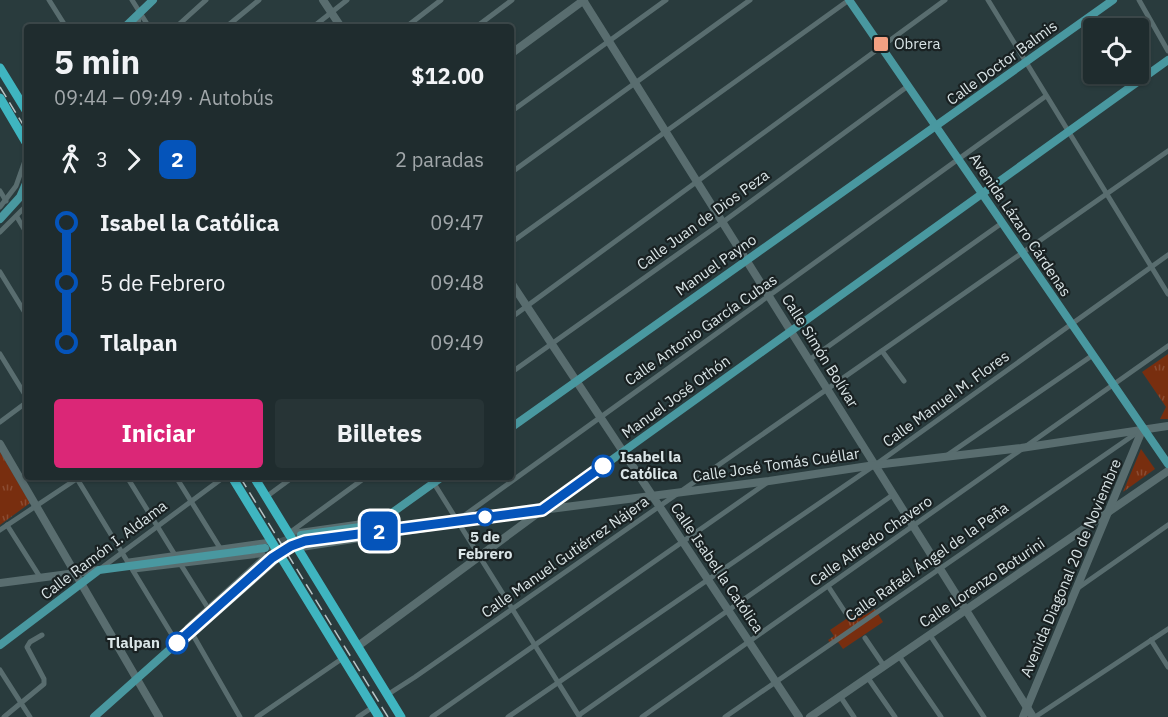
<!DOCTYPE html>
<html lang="es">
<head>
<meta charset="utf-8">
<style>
	:root { --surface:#1f2c2e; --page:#273436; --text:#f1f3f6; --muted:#a1a7aa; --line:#3c484a; --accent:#db2777 }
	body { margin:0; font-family:"IBM Plex Sans",sans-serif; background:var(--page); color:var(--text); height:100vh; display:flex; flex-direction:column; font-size:22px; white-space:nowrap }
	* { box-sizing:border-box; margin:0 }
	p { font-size:20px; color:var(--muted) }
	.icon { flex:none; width:33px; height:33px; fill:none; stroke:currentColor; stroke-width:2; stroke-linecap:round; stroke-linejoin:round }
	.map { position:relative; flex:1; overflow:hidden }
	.panel { position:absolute; left:24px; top:24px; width:490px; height:456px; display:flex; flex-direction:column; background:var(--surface); border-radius:6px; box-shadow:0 2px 4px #0004,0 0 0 2px var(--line) }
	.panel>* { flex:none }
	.badge { padding:0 12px; border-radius:9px; font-size:21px; line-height:39px }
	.controls { position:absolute; left:1083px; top:18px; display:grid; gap:12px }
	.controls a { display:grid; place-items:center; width:66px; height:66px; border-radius:6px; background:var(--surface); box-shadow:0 2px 4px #0004,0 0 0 2px var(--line); font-size:30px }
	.map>.badge { position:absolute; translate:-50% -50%; box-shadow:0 0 0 3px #fff }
	.legs { display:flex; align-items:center; gap:9px; height:66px; padding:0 30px; font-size:20px }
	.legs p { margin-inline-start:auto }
	.head { display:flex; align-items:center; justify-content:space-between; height:102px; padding:0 30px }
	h1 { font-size:33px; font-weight:700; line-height:45px }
	.button { display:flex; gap:12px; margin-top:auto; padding:12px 30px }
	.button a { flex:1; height:69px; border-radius:6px; background:var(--accent); color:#fff; font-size:24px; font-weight:700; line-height:69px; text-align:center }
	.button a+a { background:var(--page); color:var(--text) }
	ul { padding:0 30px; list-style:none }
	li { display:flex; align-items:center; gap:21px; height:60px; font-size:22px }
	li i { display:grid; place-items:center; width:9px; height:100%; margin:0 8px; background:currentColor }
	li i::after { content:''; width:15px; height:15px; margin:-8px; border:4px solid; border-radius:50%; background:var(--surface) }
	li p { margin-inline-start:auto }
	li:first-child i { background:linear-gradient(#0000 50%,currentColor 0) }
	li:last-child i { background:linear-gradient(currentColor 50%,#0000 0) }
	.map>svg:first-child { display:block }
	.grass { fill:url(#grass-tufts) }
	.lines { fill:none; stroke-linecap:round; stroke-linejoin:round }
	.primary-tunnel { stroke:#445456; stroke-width:8; stroke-dasharray:8 4; stroke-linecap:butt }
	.street { stroke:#596d6f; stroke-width:5 }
	.secondary { stroke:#596d6f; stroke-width:8 }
	.primary { stroke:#4998a0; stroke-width:8 }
	.highway { stroke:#3fb5c0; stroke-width:9 }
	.rail { stroke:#b8c4c6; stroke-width:1.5; stroke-dasharray:12 6; stroke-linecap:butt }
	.line-1-casing { stroke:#fff; stroke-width:14 }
	.line-1 { stroke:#0554ba; stroke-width:9 }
	.poi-dot { fill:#f3a082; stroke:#192122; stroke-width:2 }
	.stop-1-dot { fill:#fff; stroke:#0554ba; stroke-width:3 }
	.labels { text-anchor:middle; stroke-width:4.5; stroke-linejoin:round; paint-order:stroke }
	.poi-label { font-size:15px; fill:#dae5e7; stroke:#192122; text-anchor:start }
	.street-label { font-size:15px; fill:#dae5e7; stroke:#192122 }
	.stop-label { font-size:15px; font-weight:bold; fill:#dae5e7; stroke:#192122; text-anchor:start }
</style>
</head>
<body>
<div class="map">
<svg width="1168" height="717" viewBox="0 0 1168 717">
	<defs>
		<pattern id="grass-tufts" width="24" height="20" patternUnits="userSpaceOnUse" patternTransform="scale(1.5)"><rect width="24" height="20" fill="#782e0f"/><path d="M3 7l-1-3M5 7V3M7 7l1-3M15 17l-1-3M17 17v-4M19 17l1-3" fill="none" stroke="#8b4c32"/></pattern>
	</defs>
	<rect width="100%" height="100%" fill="#293b3d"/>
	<!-- grass -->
	<g class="grass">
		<path d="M1168,354V419H1160L1166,407L1142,372Z"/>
		<path d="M1141,449L1155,469L1123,492Z"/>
		<path d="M0,452L30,503L0,525Z"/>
		<path d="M861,609L865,615L875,609L883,622L843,649L838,642L832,645L828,640L834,636L830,630Z"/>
	</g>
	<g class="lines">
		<!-- primary-tunnel -->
		<g class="primary-tunnel">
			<path d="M268,547L298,536"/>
			<path d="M273,557L281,551L302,542"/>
		</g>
		<!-- street -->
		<g class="street">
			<path d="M49,0L66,27"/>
			<path d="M132,0L149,27"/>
			<path d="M988,0L1168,294"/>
			<path d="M1139,0L1168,51"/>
			<path d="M135,27L138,24L140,12"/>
			<path d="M176,27L206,0"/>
			<path d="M226,27L259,0"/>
			<path d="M313,27L347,0"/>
			<path d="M406,27L441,0"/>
			<path d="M476,27L512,0"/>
			<path d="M512,111L666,0"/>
			<path d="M512,172L750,0"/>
			<path d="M0,191L6,201"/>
			<path d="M0,207L16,186L27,155"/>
			<path d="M17,217L27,234"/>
			<path d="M0,232L27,205"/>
			<path d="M512,242L849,0"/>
			<path d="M0,272L27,316"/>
			<path d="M512,317L945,0"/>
			<path d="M882,351L904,381"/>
			<path d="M0,354L27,398"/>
			<path d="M809,360L1002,223"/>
			<path d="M512,372L723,222L908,86"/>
			<path d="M0,422L27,402"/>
			<path d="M946,456L1093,355"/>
			<path d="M76,477L177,643"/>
			<path d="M127,477L175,555"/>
			<path d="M176,477L220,548"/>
			<path d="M430,477L579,716"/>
			<path d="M266,497L293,477"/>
			<path d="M458,520L1046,96"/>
			<path d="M7,525L40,577"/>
			<path d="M0,530L78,478"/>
			<path d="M292,531L366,477"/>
			<path d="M289,533L366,522L382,516"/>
			<path d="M298,549L435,528"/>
			<path d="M264,557L187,627L186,635H193L281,557"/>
			<path d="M129,561L271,541"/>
			<path d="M181,565L208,608"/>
			<path d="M100,569L224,477"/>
			<path d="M134,570L259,555L263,554L264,557"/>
			<path d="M828,586L845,612"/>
			<path d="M1078,588L1168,525"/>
			<path d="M193,635L240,717"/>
			<path d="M930,635L984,717"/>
			<path d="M865,638L884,666"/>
			<path d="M1151,640L1168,667"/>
			<path d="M899,656L941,717"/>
			<path d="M0,670L30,717"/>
			<path d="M868,678L895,717"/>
			<path d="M387,695L415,677L1168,151"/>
			<path d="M840,696L854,717"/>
			<path d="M579,715L894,494"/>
			<path d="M4,717L44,684V679L27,647L30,642L42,635"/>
			<path d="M257,717L343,658"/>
			<path d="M358,717L373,707"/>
			<path d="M432,717L768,482"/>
			<path d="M508,717L875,465L1168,255"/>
			<path d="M642,717L1168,346"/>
			<path d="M725,717L1138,432"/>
			<path d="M1035,717L1168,629"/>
		</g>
		<!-- secondary -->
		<g class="secondary">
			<path d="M323,0L341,27"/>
			<path d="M583,0L1033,717"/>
			<path d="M512,53L584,0"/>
			<path d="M512,284L799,717"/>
			<path d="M0,444L159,717"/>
			<path d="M0,583L99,570"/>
			<path d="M358,646L542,510L769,481L875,465L1021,448L1168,426"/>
			<path d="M810,717L1168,471"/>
			<path d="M1023,717L1143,428"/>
		</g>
		<!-- primary -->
		<g class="primary">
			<path d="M849,0L1168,464"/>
			<path d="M125,27L153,0"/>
			<path d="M0,219L20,197L27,181"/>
			<path d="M512,427L1113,0"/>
			<path d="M301,535L375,525L442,477"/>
			<path d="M305,541L542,510L1168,60"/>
			<path d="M0,645L99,570L265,548"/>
			<path d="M94,717L272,558"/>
		</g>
		<!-- highway -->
		<g class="highway">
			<path d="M0,68L27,112"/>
			<path d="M0,98L27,144"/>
			<path d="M232,477L379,717"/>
			<path d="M254,477L401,717"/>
		</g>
		<!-- rail -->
		<g class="rail">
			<path d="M0,87L27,131"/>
			<path d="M240,477L388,717"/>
		</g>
	</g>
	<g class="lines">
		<!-- line-1 casing -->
		<g class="line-1-casing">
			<path id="line-1" d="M177,643L272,558L291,546L305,541L542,510L603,466"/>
		</g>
		<!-- line-1 -->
		<use href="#line-1" class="line-1"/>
	</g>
	<!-- markers -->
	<rect class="poi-dot" x="873" y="36" width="16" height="16" rx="3"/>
	<g class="stop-1-dot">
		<circle cx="603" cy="466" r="10"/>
		<circle cx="485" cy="517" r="8"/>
		<circle cx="177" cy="643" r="10"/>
	</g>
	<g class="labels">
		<!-- poi labels -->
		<g class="poi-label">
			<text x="894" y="49">Obrera</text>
		</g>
		<!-- street labels -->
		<g class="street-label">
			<text transform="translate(1002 63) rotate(-36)" y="5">Calle Doctor Balmis</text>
			<text transform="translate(703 220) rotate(-36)" y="5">Calle Juan de Dios Peza</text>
			<text transform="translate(1020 225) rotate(56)" y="5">Avenida Lázaro Cárdenas</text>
			<text transform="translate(716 265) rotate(-35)" y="5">Manuel Payno</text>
			<text transform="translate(701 330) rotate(-35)" y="5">Calle Antonio García Cubas</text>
			<text transform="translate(820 351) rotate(58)" y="5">Calle Simón Bolívar</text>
			<text transform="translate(676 397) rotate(-36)" y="5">Manuel José Othón</text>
			<text transform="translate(946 399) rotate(-36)" y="5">Calle Manuel M. Flores</text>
			<text transform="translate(776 465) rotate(-8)" y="5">Calle José Tomás Cuéllar</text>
			<text transform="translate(871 541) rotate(-35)" y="5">Calle Alfredo Chavero</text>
			<text transform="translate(104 550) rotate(-37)" y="5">Calle Ramón I. Aldama</text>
			<text transform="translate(565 557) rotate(-35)" y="5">Calle Manuel Gutiérrez Nájera</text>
			<text transform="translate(927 562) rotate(-35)" y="5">Calle Rafaél Ángel de la Peña</text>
			<text transform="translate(717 568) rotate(56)" y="5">Calle Isabel la Católica</text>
			<text transform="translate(1071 568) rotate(-67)" y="5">Avenida Diagonal 20 de Noviembre</text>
			<text transform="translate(982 583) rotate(-34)" y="5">Calle Lorenzo Boturini</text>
		</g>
		<!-- stop labels -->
		<g class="stop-label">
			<text x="620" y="462">Isabel la<tspan x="620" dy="17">Católica</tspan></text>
			<text x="485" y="542" text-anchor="middle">5 de<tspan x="485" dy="17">Febrero</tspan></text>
			<text x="160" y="648" text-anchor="end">Tlalpan</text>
		</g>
	</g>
</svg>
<div class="controls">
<a><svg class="icon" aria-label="locate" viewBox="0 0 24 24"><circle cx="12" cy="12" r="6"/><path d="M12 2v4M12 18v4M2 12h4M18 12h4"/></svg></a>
</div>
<b class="badge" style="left:379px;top:531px;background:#0554ba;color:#fff">2</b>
<section class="panel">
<div class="head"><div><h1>5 min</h1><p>09:44 – 09:49 · Autobús</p></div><b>$12.00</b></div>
<div class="legs"><svg class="icon" aria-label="walk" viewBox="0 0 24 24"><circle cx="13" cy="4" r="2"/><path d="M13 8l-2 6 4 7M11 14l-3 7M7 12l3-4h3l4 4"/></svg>3<svg class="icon" aria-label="forward" viewBox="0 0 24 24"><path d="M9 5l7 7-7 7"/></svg><b class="badge" style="background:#0554ba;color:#fff">2</b><p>2 paradas</p></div>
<ul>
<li><i style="color:#0554ba"></i><b>Isabel la Católica</b><p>09:47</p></li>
<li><i style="color:#0554ba"></i><span>5 de Febrero</span><p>09:48</p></li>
<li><i style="color:#0554ba"></i><b>Tlalpan</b><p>09:49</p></li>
</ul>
<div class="button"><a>Iniciar</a><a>Billetes</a></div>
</section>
</div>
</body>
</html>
